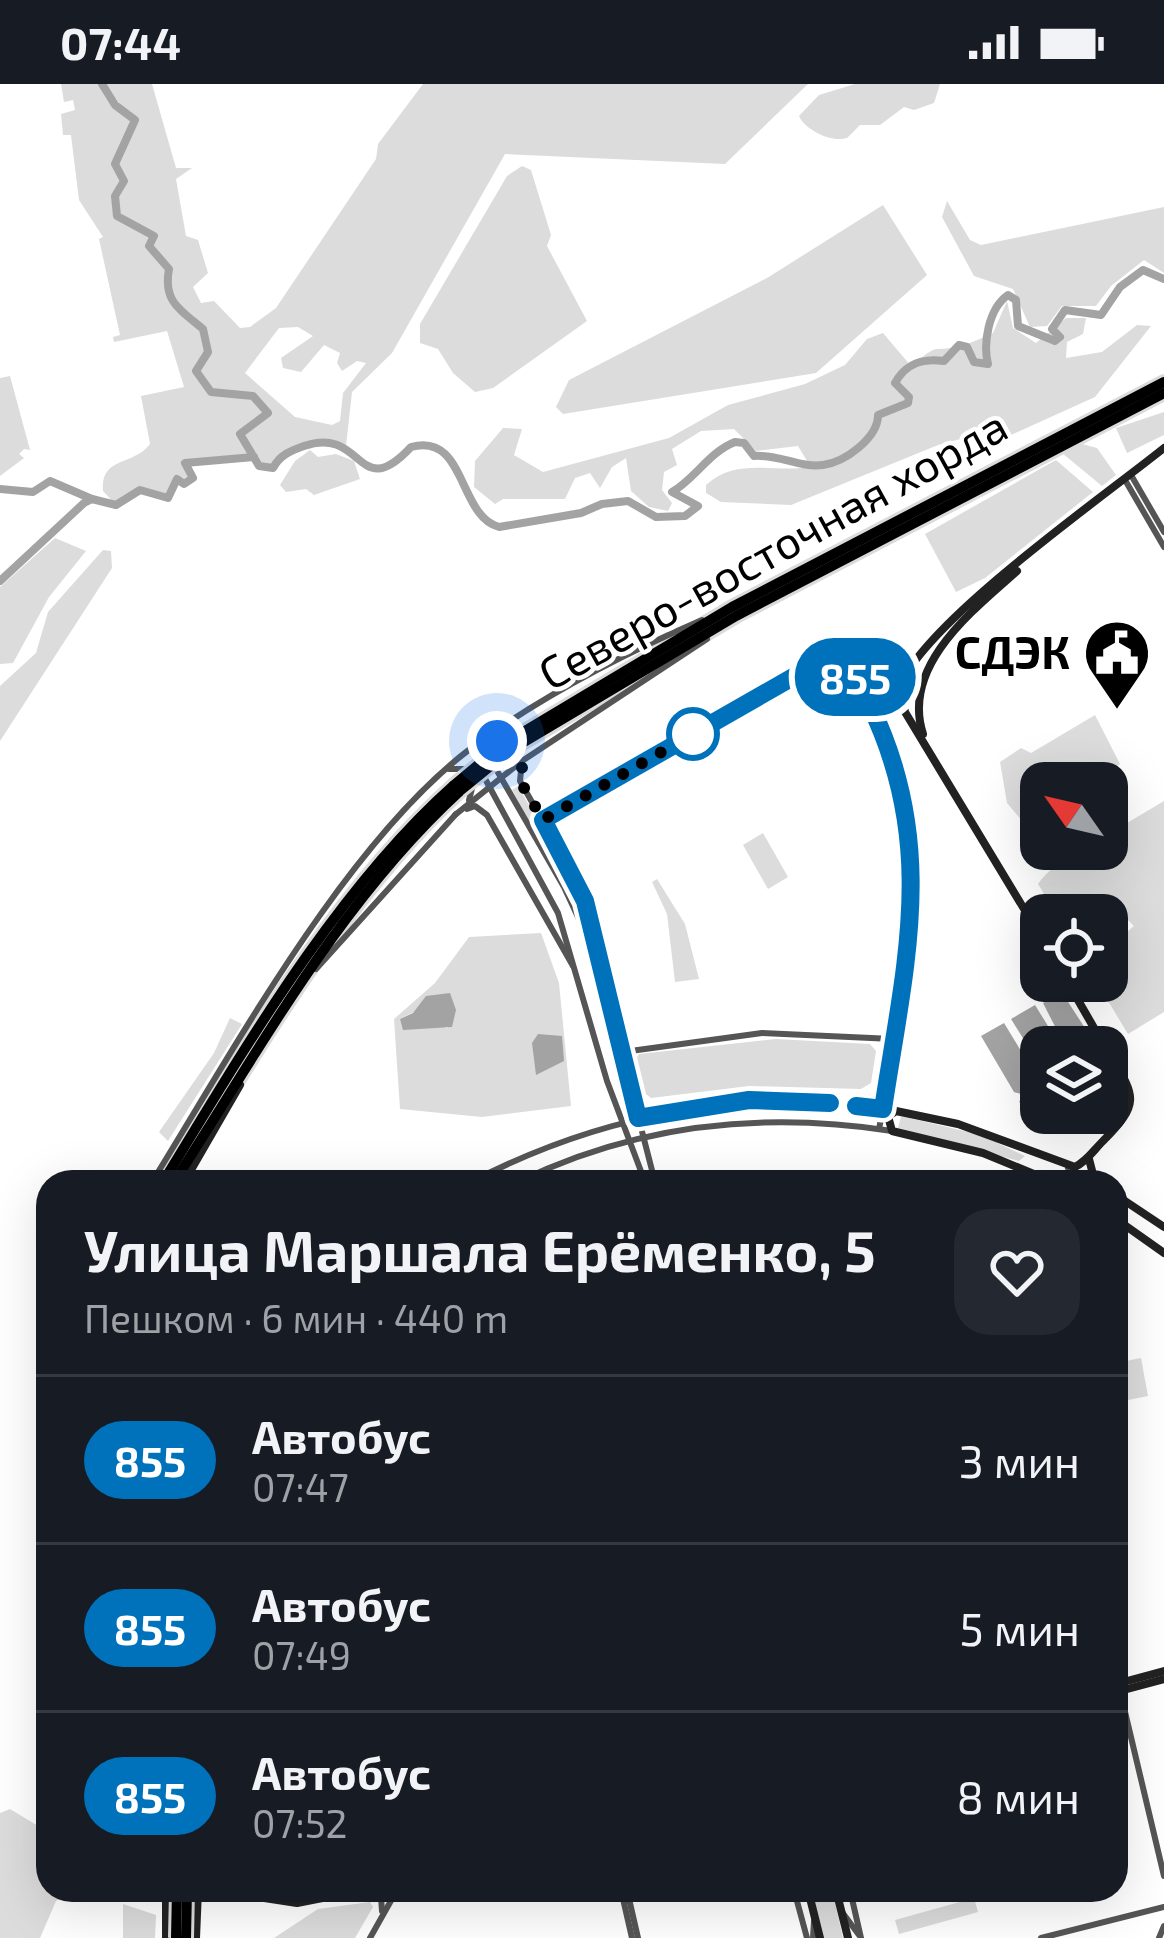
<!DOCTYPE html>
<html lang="ru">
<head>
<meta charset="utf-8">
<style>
	:root { --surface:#171b24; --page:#242831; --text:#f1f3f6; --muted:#9ea1a6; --line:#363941 }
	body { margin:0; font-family:"Exo 2",sans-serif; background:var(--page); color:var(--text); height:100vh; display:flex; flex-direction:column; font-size:45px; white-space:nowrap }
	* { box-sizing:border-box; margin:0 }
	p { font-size:39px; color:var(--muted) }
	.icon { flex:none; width:66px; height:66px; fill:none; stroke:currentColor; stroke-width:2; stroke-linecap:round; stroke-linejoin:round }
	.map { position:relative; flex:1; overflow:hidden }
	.side { position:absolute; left:36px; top:1086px; width:1092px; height:732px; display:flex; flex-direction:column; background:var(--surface); border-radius:36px; box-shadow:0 12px 48px #0002 }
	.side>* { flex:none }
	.badge { padding:0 24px; border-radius:39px; font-size:42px; line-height:78px }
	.needle { width:78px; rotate:304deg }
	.controls { position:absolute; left:1020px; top:678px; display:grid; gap:24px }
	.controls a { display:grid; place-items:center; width:108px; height:108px; border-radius:24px; background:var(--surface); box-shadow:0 12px 48px #0002; font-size:60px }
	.you { position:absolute; width:60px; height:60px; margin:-30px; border:9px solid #fff; border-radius:50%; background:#1a73e8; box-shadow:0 0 0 18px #1a73e833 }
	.map>.badge { position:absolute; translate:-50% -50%; box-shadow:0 0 0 6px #fff }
	.round { display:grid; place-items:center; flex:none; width:126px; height:126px; border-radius:36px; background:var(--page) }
	.headline { display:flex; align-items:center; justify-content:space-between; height:204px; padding:0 48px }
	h1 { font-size:57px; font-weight:700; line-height:90px }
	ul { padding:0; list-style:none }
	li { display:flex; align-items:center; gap:36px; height:168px; padding:0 48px; border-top:3px solid var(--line) }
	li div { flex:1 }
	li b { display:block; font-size:45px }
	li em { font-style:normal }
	li .badge { min-width:132px; font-weight:700; text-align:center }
	.status { display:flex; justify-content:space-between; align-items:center; height:84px; padding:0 60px; background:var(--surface); direction:ltr }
	.status svg { height:33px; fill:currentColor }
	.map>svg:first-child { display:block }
	.green { fill:#dcdcdc; fill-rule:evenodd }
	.water { fill:#a3a3a3 }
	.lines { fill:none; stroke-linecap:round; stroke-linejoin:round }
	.river { stroke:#a3a3a3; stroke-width:8 }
	.trunk-casing { stroke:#dbdbdb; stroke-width:16 }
	.tertiary { stroke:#555; stroke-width:6 }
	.secondary { stroke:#222; stroke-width:8 }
	.trunk { stroke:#000; stroke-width:10 }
	.trunk-bridge-casing { stroke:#dbdbdb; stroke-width:16; stroke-linecap:butt }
	.trunk-bridge { stroke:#000; stroke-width:10 }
	.line-casing { stroke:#fff; stroke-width:27 }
	.line { stroke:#0072bc; stroke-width:18 }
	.walk { stroke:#000; stroke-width:12; stroke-dasharray:0 21.6 }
	.stop-dot { fill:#fff; stroke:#0072bc; stroke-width:6 }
	.labels { text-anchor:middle; stroke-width:9; stroke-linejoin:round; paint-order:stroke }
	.street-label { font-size:45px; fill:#000; stroke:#fff }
	.poi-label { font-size:45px; font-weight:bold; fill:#000; stroke:#fff; text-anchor:end }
</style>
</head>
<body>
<div class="status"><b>07:44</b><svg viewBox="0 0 49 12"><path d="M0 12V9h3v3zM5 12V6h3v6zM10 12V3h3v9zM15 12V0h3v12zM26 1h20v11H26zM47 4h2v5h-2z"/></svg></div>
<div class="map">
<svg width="1164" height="1854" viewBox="0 0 1164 1854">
	<rect width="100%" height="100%" fill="#fff"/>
	<!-- green -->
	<g class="green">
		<path d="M61,0H152L176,84H192L176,95L186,152L198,156L208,189L193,203L201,219L214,217L240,244L250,243L276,224L376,75L378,60L423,0H808L725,80L505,70L392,269L352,308L346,362C321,352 287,360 273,384L259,382L253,373L185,379L193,394L184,400L177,395L168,414L139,406L116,421L103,407C100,372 134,382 150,360L141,312L184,303L167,247L114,258L113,253L120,251L99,155L103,153L79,116L71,51H63L61,30L75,26L73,16L64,18ZM298,243L313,252L281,274L283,284L301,288L324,261L340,269L337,279L342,287L357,277L366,279L343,309L340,337L332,341L295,333L245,289L279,244Z"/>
		<path d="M855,0H940L934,19L914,26L904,23L880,41H860L847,54C832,59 805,46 799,32L819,11Z"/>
		<path d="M522,82L531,86L551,151L547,162L587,237L493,304L475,308L453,289L438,265L420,259V240L507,92Z"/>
		<path d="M947,117L970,156L981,161L1164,123V189L1144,176L1111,202L1096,222H1062L1047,242L1030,243L1013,205L974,192L942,133Z"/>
		<path d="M883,121L927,191L816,289L563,330L556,323L569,296L767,194Z"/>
		<path d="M1007,217L1013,244L1036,259L1066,234H1086L1083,250L1067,258L1066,274L1102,268L1137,241L1151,242L1095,313L1011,351L987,348L938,361L791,421L721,418L706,409V401C735,375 767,387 802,384L807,377L798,362L756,367L734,345L701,347L672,365L677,381L664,388L662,406L672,419L668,427L649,423L631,407L626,374L612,383L600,404L590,389L575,394L565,415H503L495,420L474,403L475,377L503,344L522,345L514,371L543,388L669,354L728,321L805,300L845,281L867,255L883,249L911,282C919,277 928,266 937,265C957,265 974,258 993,249Z"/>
		<path d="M10,292L30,366L24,365L19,370L24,374L0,392V294Z"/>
		<path d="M1164,328V351L1127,369L1116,344Z"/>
		<path d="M1082,360L1097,364L1116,391L1102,402L1062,369Z"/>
		<path d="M310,366L318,373L336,370L354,377L360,395L314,411L306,405L286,408L280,401L295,377Z"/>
		<path d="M1056,376L1093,408L985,494L956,508L925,450Z"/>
		<path d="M55,454L86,467L49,513L13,579L0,580V503Z"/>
		<path d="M103,466L111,467L112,484L0,657V602L36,569L48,528Z"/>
		<path d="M1095,631L1120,680L1090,699H1041V730L1023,738L1007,719L1000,678L1021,664L1031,669Z"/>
		<path d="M518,702L579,808L587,841L512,706Z"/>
		<path d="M1164,717V928L1128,950L1096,897H1107V865L1134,842L1127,835L1107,847V831H1057L1038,800C1055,777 1079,765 1107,765V751Z"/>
		<path d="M763,749L788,793L768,805L743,761Z"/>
		<path d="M657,795L685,840L699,895L675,898L667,830L652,798Z"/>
		<path d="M541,849L559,899L571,1022L482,1033L400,1025L394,935L435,899L469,853ZM449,910L448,944L400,935Z"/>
		<path d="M230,934L242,940L168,1057L159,1048L214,969Z"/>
		<path d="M776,955L870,960L876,967L871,999L861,1005L749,1002L651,1014L642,1007L635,976L639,970Z"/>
		<path d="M901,1032L981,1051L1025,1072L1019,1077L898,1044Z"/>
		<path d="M1141,1274L1148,1312L1123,1317L1116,1279Z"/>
		<path d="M10,1725L48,1748V1806L70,1807L56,1817L40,1854H0V1729Z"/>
		<path d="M812,1806H832L843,1854H823Z"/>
		<path d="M974,1814L978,1828L899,1850L895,1836Z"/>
		<path d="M370,1818L373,1823L355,1854H274L318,1825Z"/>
		<path d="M123,1820L156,1831L155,1854H123Z"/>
	</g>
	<!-- water -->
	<g class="water">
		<path d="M1061,907L1092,955L1079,963L1065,962L1043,919Z"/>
		<path d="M450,909L456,926L452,943L403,946L400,935L413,929L426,912Z"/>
		<path d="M1035,921L1061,963H1041V983L1011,935Z"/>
		<path d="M1004,939L1041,1000V1029L1059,1031L1033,1045L1026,1034L1032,1027L1019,1018L1024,1011L1014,1008L981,952Z"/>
		<path d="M538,950L562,952L564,977L536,991L532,959Z"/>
	</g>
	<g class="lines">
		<!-- river -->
		<g class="river">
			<path d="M102,0L115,21L135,36L115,80L124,97L115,112L117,132L154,152L149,162L169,185C163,217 179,225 203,245L208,268L196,287L211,308L253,312L268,329L240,350L259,382L273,384C280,371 290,367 304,362C364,341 357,421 411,363C466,348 458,432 499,443L581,429L602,420L628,417L656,433L685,432L698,422L672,408C695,395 709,368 735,358L744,359L754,372C779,370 799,384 823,381C845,378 878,354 878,331L908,319L909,313L895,299C906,279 923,274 944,277L959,261L967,263L974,278L988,280C983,260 988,225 1008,211L1016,216L1018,242L1055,257L1060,253L1052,245L1065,226L1101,231L1120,203L1143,186L1164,195"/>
			<path d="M0,405L33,408L50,397L92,415"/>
			<path d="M0,497L84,419L92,415L116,421L140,406L168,414L177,395L184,400L193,394L185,379L254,373"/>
		</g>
		<!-- trunk casing -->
		<g class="trunk-casing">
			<g id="trunk">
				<path d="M503,660L732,523L1164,298"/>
				<path d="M509,667L736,532L1164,309"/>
				<path d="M163,1098C245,964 337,805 454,701"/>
				<path d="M174,1098C261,963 341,816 460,707"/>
			</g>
		</g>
		<!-- tertiary -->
		<g class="tertiary">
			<path d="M1131,391L1164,448"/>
			<path d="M1125,396L1164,463"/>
			<path d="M501,647L498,661L510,677H522L520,697L579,801L595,861"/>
			<path d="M481,659L564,803L598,876L655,1098"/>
			<path d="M449,685H464L474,697L469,716"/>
			<path d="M483,691L558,829L607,997L645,1098"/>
			<path d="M467,725L475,722L487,731L573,882"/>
			<path d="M455,731L522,677L707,555"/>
			<path d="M543,736L831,570L842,571C944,711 910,888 879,1045"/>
			<path d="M316,885L456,730"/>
			<path d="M623,968L762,949L893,955"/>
			<path d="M1068,1084L1091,1096"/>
			<path d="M152,1098C235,964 346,759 470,665C541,612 621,571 702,536"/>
			<path d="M471,1098C606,1028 745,1004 896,1027"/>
			<path d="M518,1098C637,1040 762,1027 892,1047"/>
			<path d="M1116,1590L1164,1792"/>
			<path d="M372,1806L381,1813L382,1827"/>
			<path d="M621,1806L632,1854"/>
			<path d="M627,1806L638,1854"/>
			<path d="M794,1806L807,1854"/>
			<path d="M850,1806L861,1854"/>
			<path d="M842,1828L859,1851"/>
			<path d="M370,1854L397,1806"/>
			<path d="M813,1854L814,1837"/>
			<path d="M1041,1854L1164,1823"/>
			<path d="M1159,1854L1164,1842"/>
		</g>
		<!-- secondary -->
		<g class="secondary">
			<path d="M923,650C901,582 972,527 1017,487"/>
			<path d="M1041,853L905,628L900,602C926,537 1103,413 1164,364"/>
			<path d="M1067,897L1105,963"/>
			<path d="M1089,1075L1095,1098"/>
			<path d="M184,1098L240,1001"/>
			<path d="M1053,1098L983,1069L892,1047L888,1032L896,1027L958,1040L1075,1083C1087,1077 1093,1067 1103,1057C1143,1017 1134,1011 1107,966"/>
			<path d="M1116,1111L1164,1143"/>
			<path d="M1116,1135L1164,1169"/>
			<path d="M1116,1600L1164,1587"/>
			<path d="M1116,1608L1164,1595"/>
			<path d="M166,1806V1854"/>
			<path d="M213,1806L297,1819L363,1806"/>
			<path d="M808,1806L820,1854"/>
			<path d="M836,1806L848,1854"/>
			<path d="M196,1854L198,1806"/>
		</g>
		<!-- trunk -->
		<use href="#trunk" class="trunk"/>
		<!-- trunk-bridge casing -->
		<g class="trunk-bridge-casing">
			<g id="trunk-bridge">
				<path d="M454,701L503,660"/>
				<path d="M460,707L509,667"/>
				<path d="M176,1854L177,1806"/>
				<path d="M186,1854L187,1806"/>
			</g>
		</g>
		<!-- trunk-bridge -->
		<use href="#trunk-bridge" class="trunk-bridge"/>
	</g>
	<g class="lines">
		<!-- line casing -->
		<g class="line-casing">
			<path id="line" d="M830,1019L749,1016L638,1034L585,817L543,736L835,569C852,576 862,604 870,621C938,761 905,880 883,1025L856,1022"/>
		</g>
		<!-- line -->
		<use href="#line" class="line"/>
		<!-- walk -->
		<path class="walk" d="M497,657L506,674L523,677L520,697L543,736L693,650"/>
	</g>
	<!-- icons -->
	<defs>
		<g id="civic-pin" transform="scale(3.45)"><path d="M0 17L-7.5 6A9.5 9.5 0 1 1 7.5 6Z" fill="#000" stroke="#fff"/><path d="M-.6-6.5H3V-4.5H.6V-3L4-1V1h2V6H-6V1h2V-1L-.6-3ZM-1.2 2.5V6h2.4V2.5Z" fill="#fff"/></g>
	</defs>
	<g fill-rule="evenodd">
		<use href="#civic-pin" x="1117" y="569"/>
	</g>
	<!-- markers -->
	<circle class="stop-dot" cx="693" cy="650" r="24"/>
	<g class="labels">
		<!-- street labels -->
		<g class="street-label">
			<text transform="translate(773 466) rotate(-29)" y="16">Северо-восточная хорда</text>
		</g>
		<!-- poi labels -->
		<g class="poi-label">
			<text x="1070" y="585">СДЭК</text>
		</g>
	</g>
</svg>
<div class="controls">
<a><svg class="needle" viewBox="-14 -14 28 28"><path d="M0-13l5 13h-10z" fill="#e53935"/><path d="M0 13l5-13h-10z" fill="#9ea1a6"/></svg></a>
<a><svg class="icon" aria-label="locate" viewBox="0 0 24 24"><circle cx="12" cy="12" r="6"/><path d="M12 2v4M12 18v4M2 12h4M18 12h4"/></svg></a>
<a><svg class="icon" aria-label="layers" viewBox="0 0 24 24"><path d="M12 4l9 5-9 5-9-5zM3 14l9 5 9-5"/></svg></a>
</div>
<div class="you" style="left:497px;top:657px"></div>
<b class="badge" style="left:855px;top:593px;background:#0072bc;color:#fff">855</b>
<section class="side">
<div class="headline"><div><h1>Улица Маршала Ерёменко, 5</h1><p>Пешком · 6 мин · 440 m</p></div><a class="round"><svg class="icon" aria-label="heart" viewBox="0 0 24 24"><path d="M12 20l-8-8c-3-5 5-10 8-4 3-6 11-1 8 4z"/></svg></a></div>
<ul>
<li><span class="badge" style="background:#0072bc;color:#fff">855</span><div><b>Автобус</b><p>07:47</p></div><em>3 мин</em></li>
<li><span class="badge" style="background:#0072bc;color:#fff">855</span><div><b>Автобус</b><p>07:49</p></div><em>5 мин</em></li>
<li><span class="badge" style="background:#0072bc;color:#fff">855</span><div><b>Автобус</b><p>07:52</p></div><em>8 мин</em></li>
</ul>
</section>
</div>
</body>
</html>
